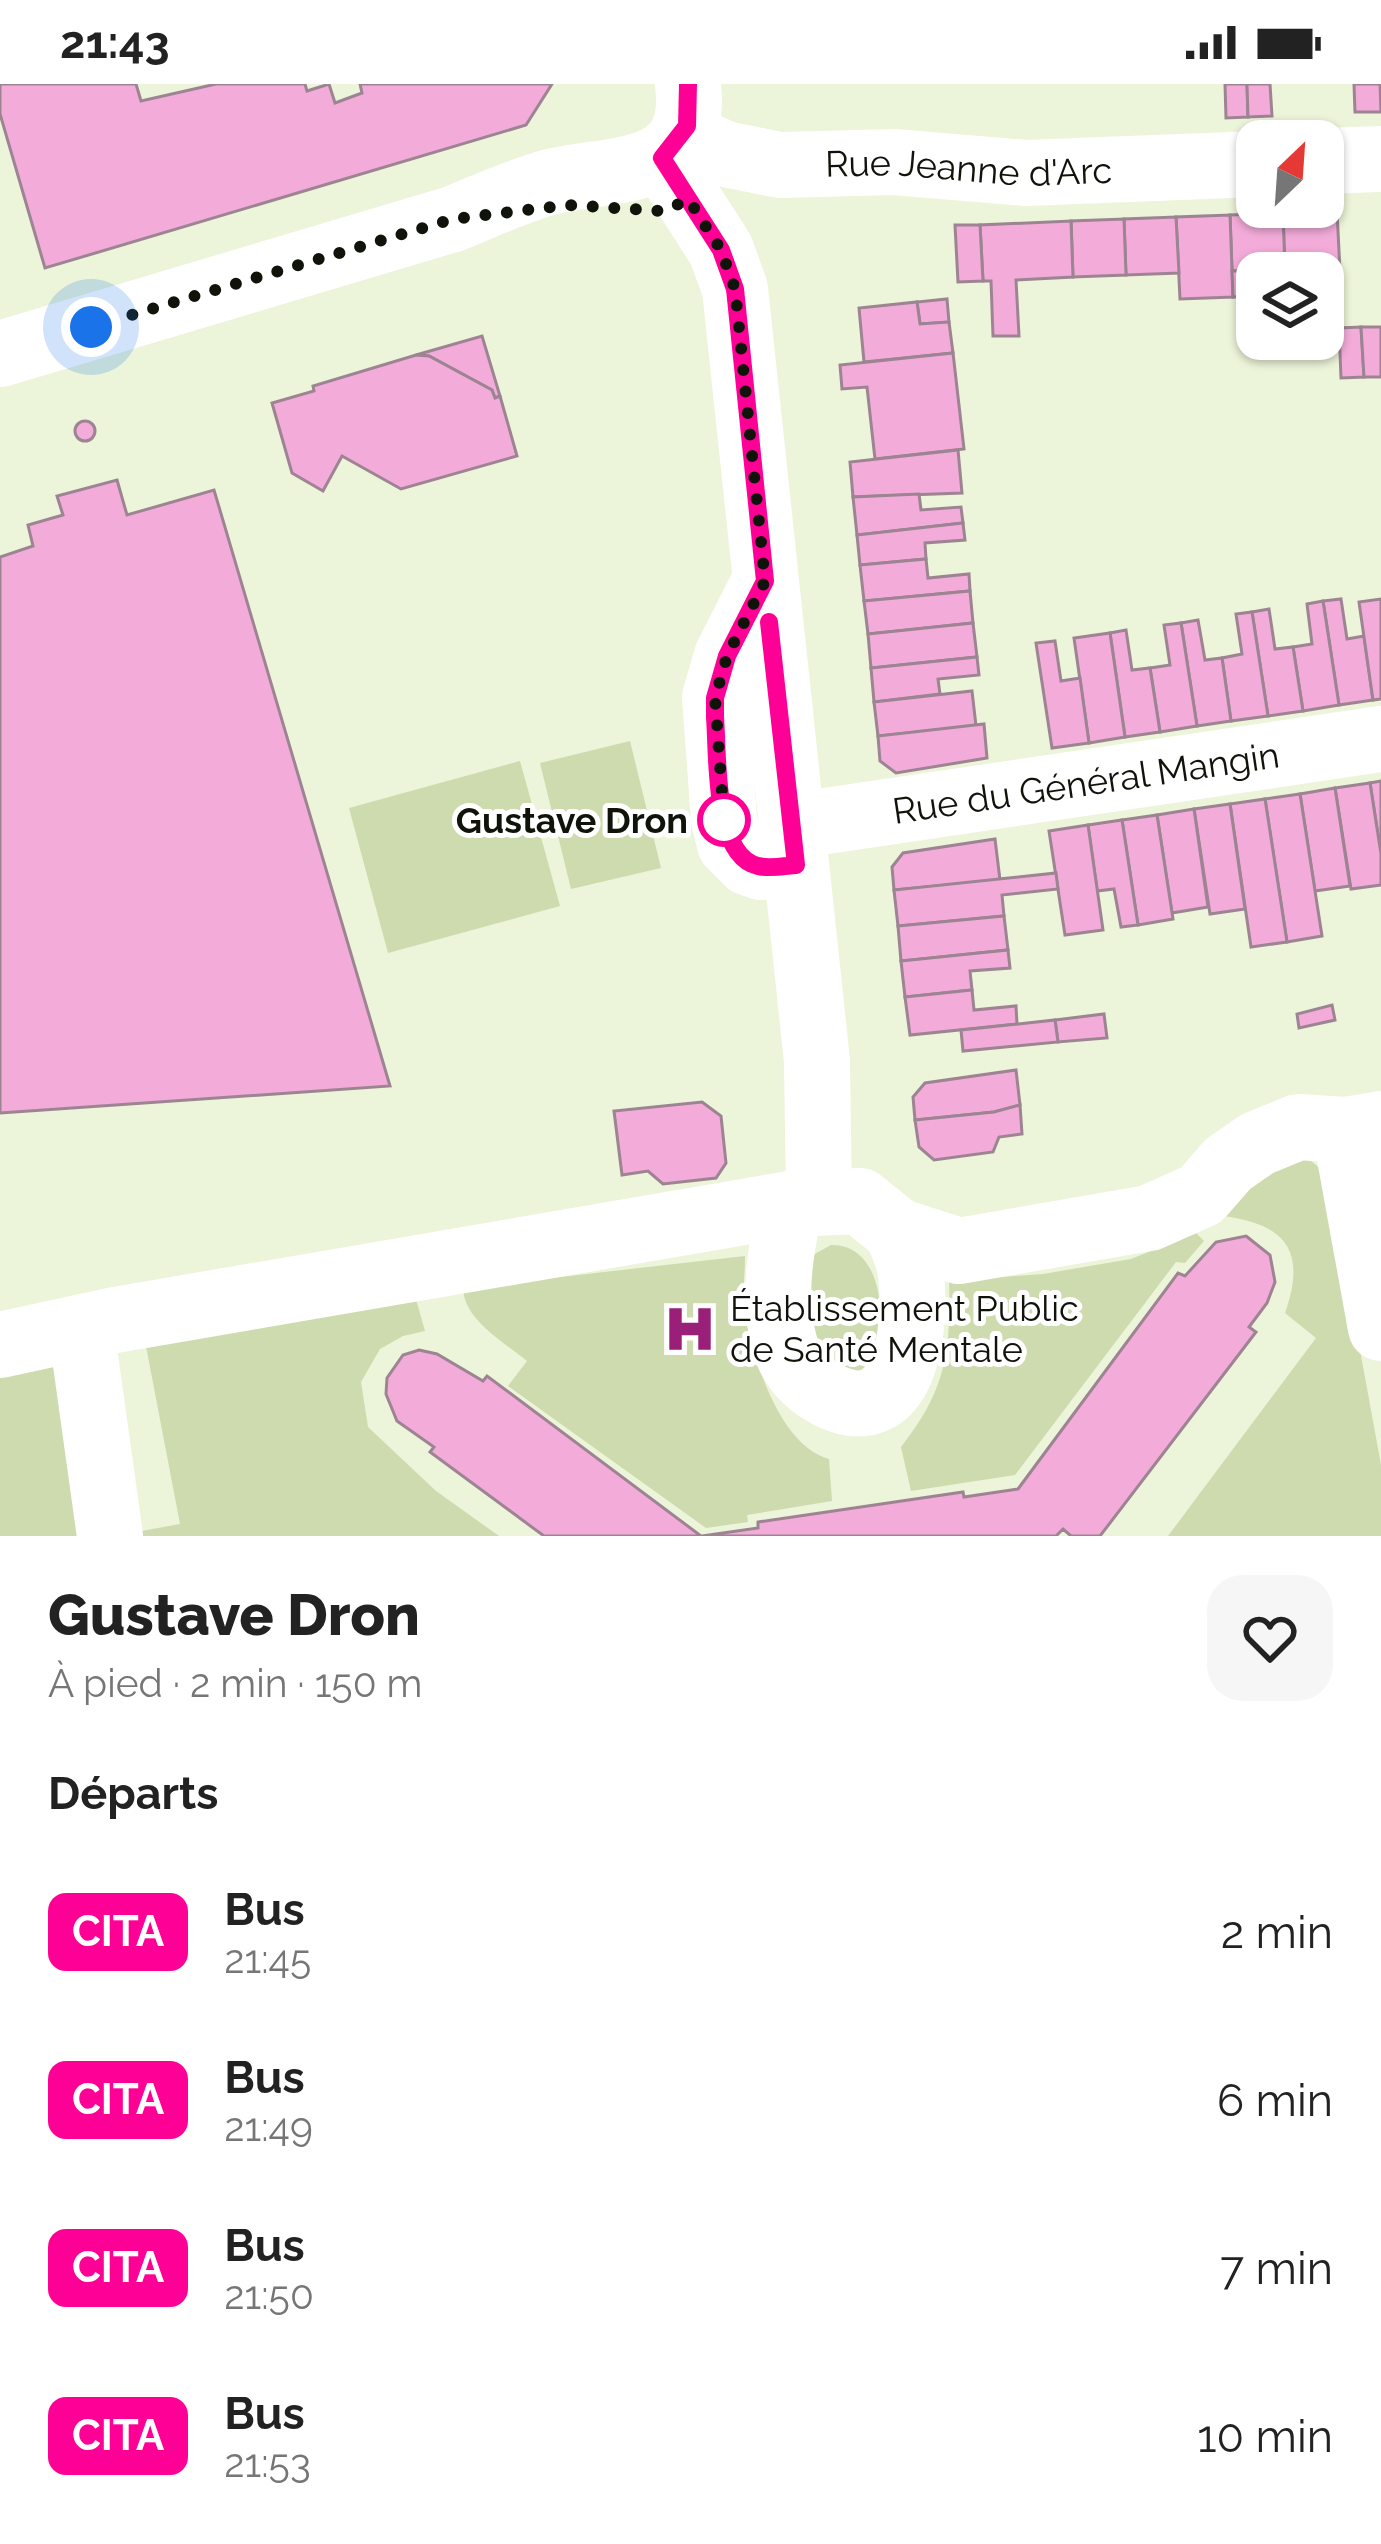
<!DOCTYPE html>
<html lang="fr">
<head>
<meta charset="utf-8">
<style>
	:root { --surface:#fff; --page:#f6f6f6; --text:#222; --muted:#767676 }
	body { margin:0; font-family:Raleway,sans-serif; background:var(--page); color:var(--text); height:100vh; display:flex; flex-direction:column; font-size:45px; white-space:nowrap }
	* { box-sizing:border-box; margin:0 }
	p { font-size:39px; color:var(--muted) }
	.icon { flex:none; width:66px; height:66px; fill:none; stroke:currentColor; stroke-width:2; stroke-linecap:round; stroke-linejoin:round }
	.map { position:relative; height:1452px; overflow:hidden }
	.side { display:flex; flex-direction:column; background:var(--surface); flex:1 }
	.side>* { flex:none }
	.badge { padding:0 24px; border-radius:18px; font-size:42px; line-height:78px }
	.needle { width:78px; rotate:25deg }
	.fabs { position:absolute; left:1236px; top:36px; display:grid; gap:24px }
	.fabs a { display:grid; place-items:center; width:108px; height:108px; border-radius:24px; background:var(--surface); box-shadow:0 3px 9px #0004; font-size:60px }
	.you { position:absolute; width:60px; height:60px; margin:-30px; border:9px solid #fff; border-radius:50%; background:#1a73e8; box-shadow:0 0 0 18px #1a73e833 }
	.map>.badge { position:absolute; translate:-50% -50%; box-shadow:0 0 0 6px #fff }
	h2 { padding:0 48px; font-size:45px; line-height:108px }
	.round { display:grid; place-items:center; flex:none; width:126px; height:126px; border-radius:36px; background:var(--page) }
	.overview { display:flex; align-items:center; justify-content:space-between; height:204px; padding:0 48px }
	h1 { font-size:57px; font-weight:800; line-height:90px }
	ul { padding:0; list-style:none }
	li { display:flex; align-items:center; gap:36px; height:168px; padding:0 48px }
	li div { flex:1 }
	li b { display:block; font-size:45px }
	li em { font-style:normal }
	li .badge { min-width:132px; font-weight:700; text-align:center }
	.status { display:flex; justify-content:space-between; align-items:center; height:84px; padding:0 60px; background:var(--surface); direction:ltr }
	.status svg { height:33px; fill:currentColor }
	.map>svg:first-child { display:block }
	.green { fill:#cedbae }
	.building { fill:#f3acd9; stroke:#9d8493; stroke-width:3 }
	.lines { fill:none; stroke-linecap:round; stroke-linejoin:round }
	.minor { stroke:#fff; stroke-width:66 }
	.line-casing { stroke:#fff; stroke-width:27 }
	.line { stroke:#ff0096; stroke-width:18 }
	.walk { stroke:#10130a; stroke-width:12; stroke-dasharray:0 21.6 }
	.stop-dot { fill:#fff; stroke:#ff0096; stroke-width:6 }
	.labels { text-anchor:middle; stroke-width:10; stroke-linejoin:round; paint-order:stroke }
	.street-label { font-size:36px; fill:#10130a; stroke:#fff }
	.stop-label { font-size:36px; font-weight:bold; fill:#10130a; stroke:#fff; text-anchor:end }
	.poi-label { font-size:36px; fill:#10130a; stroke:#fff; text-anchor:start }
</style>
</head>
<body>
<div class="status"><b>21:43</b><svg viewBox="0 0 49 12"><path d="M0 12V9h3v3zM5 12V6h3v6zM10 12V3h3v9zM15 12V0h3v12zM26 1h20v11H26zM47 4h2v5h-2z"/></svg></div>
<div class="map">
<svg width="1381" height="1452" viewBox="0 0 1381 1452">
	<rect width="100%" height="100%" fill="#ecf4d9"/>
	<!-- green -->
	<g class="green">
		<path d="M630,657L661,784L571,805L540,679Z"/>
		<path d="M520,677L560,822L388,869L349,724Z"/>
		<path d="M1310,1076L1328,1091L1381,1381V1452H1168L1316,1254L1285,1229C1307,1167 1286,1140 1223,1132L1274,1077Z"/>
		<path d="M1196,1149L1204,1157L1185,1179L1176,1178L1015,1391L911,1407L901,1363C946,1306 951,1268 949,1197L1043,1190L1131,1175Z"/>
		<path d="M831,1161C885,1160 890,1245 868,1280C863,1288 853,1292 845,1297L805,1243L813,1171Z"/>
		<path d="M745,1172C745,1191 742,1212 745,1230C753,1275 780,1362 829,1375L832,1417L747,1431L748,1438L706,1444L508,1302L527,1277C504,1258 464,1236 463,1204Z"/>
		<path d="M415,1212L425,1247L403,1252L380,1265L361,1298L368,1343L436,1407L499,1452H137L136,1448L180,1440L145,1257Z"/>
		<path d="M58,1278L83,1452H0V1290Z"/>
	</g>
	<!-- building -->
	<g class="building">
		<path d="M0,0H136L141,17L216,0H305L307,7L329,0L335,19L362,9L360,0H552L526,41L45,184L0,30Z"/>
		<path d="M1225,0H1247L1248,33L1226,34Z"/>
		<path d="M1247,0H1270L1272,32L1248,33Z"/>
		<path d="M1354,0H1380L1381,28H1355Z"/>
		<path d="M1337,127L1341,207L1323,208V189H1285L1283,129Z"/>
		<path d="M1283,129L1285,186L1232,187L1230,131Z"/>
		<path d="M1230,131L1233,213L1180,215L1176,133Z"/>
		<path d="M1176,133L1179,189L1126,191L1124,135Z"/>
		<path d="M1124,135L1126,191L1073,193L1071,137Z"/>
		<path d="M1071,137L1073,193L1016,196L1019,252H993L991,197H983L980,141Z"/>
		<path d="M955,141H980L983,197L958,198Z"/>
		<path d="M1285,186V189H1257V211L1233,213L1232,187Z"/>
		<path d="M947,215L949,238L920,240L917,218Z"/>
		<path d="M917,218L920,240L949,238L953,269L864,278L859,224Z"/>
		<path d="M1361,243L1364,293L1341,294L1339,244Z"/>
		<path d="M1361,243H1381V293H1364Z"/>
		<path d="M482,252L500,312L495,314L492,306L429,272L416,271Z"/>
		<path d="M953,269L964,365L875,375L867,303L842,305L840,281Z"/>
		<path d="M416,271L429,272L492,306L495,314L500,312L517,372L401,405L342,372L323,407L292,389L272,319L314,307L313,302Z"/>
		<circle cx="85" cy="347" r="10"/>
		<path d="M958,366L962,409L853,413L850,378Z"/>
		<path d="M117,396L127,431L214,406L390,1002L0,1029V473L33,462L28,441L63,431L57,412Z"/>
		<path d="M919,410L921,426L961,423L963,439L857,451L853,413Z"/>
		<path d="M963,439L965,456L925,459L926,475L860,481L857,451Z"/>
		<path d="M926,475L928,494L969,490L970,507L864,517L860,481Z"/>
		<path d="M970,507L973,539L868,550L864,517Z"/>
		<path d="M1341,515L1347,555L1364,552L1373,616L1339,621L1323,517Z"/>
		<path d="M1381,515V615L1373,616L1359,518Z"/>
		<path d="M1323,517L1339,621L1303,627L1293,563L1312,560L1307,520Z"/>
		<path d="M1269,525L1275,565L1293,563L1303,627L1268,632L1252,528Z"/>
		<path d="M1252,528L1268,632L1231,637L1222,574L1242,570L1236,530Z"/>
		<path d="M1198,536L1205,576L1222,574L1231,637L1197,642L1181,539Z"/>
		<path d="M973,539L977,573L871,584L868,550Z"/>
		<path d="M1181,539L1197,642L1160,648L1150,584L1170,581L1164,541Z"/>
		<path d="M1126,546L1132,586L1150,584L1160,648L1125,653L1110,549Z"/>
		<path d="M1110,549L1125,653L1089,659L1074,554Z"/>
		<path d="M1055,557L1061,597L1080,594L1089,659L1052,664L1036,559Z"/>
		<path d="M977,573L979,591L938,595L940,610L874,618L871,584Z"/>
		<path d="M972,607L976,642L878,652L874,618Z"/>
		<path d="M984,640L987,674L896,689L880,677L878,652Z"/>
		<path d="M1381,697V770L1370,699Z"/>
		<path d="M1370,699L1381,770V801L1351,805L1335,704Z"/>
		<path d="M1335,704L1350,802L1315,807L1300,710Z"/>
		<path d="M1300,710L1322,852L1287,858L1265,715Z"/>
		<path d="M1265,715L1287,858L1251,863L1230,720Z"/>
		<path d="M1230,720L1245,825L1210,830L1194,725Z"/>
		<path d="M1194,725L1208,823L1172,829L1157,731Z"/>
		<path d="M1157,731L1173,835L1138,841L1122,736Z"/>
		<path d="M1122,736L1138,841L1121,843L1114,805L1097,807L1088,741Z"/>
		<path d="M1088,741L1103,846L1065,851L1049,747Z"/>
		<path d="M995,755L1000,796L894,806L892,783L903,769Z"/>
		<path d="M1056,789L1058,805L1002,811L1004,832L898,842L894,806Z"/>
		<path d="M1004,832L1008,866L901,877L898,842Z"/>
		<path d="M1008,866L1010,884L970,887L972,906L905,913L901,877Z"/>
		<path d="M972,906L974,926L1016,922L1017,940L910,951L905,913Z"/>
		<path d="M1332,921L1335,936L1299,944L1297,930Z"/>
		<path d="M1104,930L1107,954L1058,958L1055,936Z"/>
		<path d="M1055,936L1058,958L963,967L961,946Z"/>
		<path d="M1016,986L1020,1021L994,1028L915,1036L913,1013L925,999Z"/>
		<path d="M702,1018L721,1032L726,1079L716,1094L663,1100L648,1087L622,1091L614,1027Z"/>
		<path d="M1020,1021L1022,1050L999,1053L993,1068L934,1076L919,1063L915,1036L994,1028Z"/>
		<path d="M1246,1152L1270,1171L1275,1198L1267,1219L1249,1243L1256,1248L1100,1452H1071L1063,1445L1056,1452H702L758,1444V1438L963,1408L964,1413L1018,1405L1178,1189L1185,1192L1216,1158Z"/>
		<path d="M419,1266L437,1270L483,1297L487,1292L701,1452H544L430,1368L434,1363L397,1337L386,1310L387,1294L403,1271Z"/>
	</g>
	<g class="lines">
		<!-- minor -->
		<g class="minor">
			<path id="s1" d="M683,51L725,70L780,81L894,78L1026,89L1257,80"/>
			<path d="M662,74L721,166L735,205L817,977L819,1118"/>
			<path d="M1323,77L1381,75"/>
			<path d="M0,270L453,135C485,122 517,107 550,98C616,82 699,96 688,0"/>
			<path d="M765,497L727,572L715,613L724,736L730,760L749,779L761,783L796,781"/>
			<path id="s2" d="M792,742L1381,655"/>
			<path d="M1345,1046L1381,1244"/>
			<path d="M790,1120C781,1166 772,1211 784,1258C791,1284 806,1300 830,1312C907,1348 917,1242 911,1191C910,1176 902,1161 897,1147"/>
			<path d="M81,1244L110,1452"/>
			<path d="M0,1261L115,1236L790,1120L860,1117L897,1147L959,1167L1149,1134L1201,1111L1228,1080L1257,1060L1298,1043L1345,1046L1381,1040"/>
		</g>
	</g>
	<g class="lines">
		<!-- line casing -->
		<g class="line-casing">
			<path id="line" d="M688,0L687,42L662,74L721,166L735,205L765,497L727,572L715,614V633C718,670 713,772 758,782C769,785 784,782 796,781L769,538"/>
		</g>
		<!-- line -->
		<use href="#line" class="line"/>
		<!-- walk -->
		<path class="walk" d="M91,243L453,135L568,121L662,127L689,116L721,166L735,205L765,497L727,572L715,614L724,736"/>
	</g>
	<!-- icons -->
	<defs>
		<g id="hospital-bare" transform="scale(4.14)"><path d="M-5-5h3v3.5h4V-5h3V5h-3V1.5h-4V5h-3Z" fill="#991f79" stroke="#fff" stroke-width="2.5" paint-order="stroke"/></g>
	</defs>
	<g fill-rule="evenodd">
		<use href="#hospital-bare" x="690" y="1245"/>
	</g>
	<!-- markers -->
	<circle class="stop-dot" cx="724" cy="736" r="24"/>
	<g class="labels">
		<!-- street labels -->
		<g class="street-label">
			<text dy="13" stroke="none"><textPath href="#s1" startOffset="291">Rue Jeanne d'Arc</textPath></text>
			<text dy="13" stroke="none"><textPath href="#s2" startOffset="297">Rue du Général Mangin</textPath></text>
		</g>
		<!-- stop labels -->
		<g class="stop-label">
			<text x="688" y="749">Gustave Dron</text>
		</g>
		<!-- poi labels -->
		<g class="poi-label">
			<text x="730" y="1237">Établissement Public<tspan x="730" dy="41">de Santé Mentale</tspan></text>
		</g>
	</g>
</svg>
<div class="fabs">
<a><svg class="needle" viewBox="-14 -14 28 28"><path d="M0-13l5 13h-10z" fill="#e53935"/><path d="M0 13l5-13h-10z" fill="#767676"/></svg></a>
<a><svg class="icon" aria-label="layers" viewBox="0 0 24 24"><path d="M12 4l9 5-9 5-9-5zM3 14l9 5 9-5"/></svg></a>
</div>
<div class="you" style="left:91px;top:243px"></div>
</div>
<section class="side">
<div class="overview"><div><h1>Gustave Dron</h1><p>À pied · 2 min · 150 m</p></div><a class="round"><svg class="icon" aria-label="heart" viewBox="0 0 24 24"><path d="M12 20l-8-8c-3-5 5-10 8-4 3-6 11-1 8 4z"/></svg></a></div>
<h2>Départs</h2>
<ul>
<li><span class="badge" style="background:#ff0096;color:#fff">CITA</span><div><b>Bus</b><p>21:45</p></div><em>2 min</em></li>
<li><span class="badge" style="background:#ff0096;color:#fff">CITA</span><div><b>Bus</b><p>21:49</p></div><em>6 min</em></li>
<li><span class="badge" style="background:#ff0096;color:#fff">CITA</span><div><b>Bus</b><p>21:50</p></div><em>7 min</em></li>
<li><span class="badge" style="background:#ff0096;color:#fff">CITA</span><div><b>Bus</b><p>21:53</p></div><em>10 min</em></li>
</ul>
</section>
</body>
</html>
